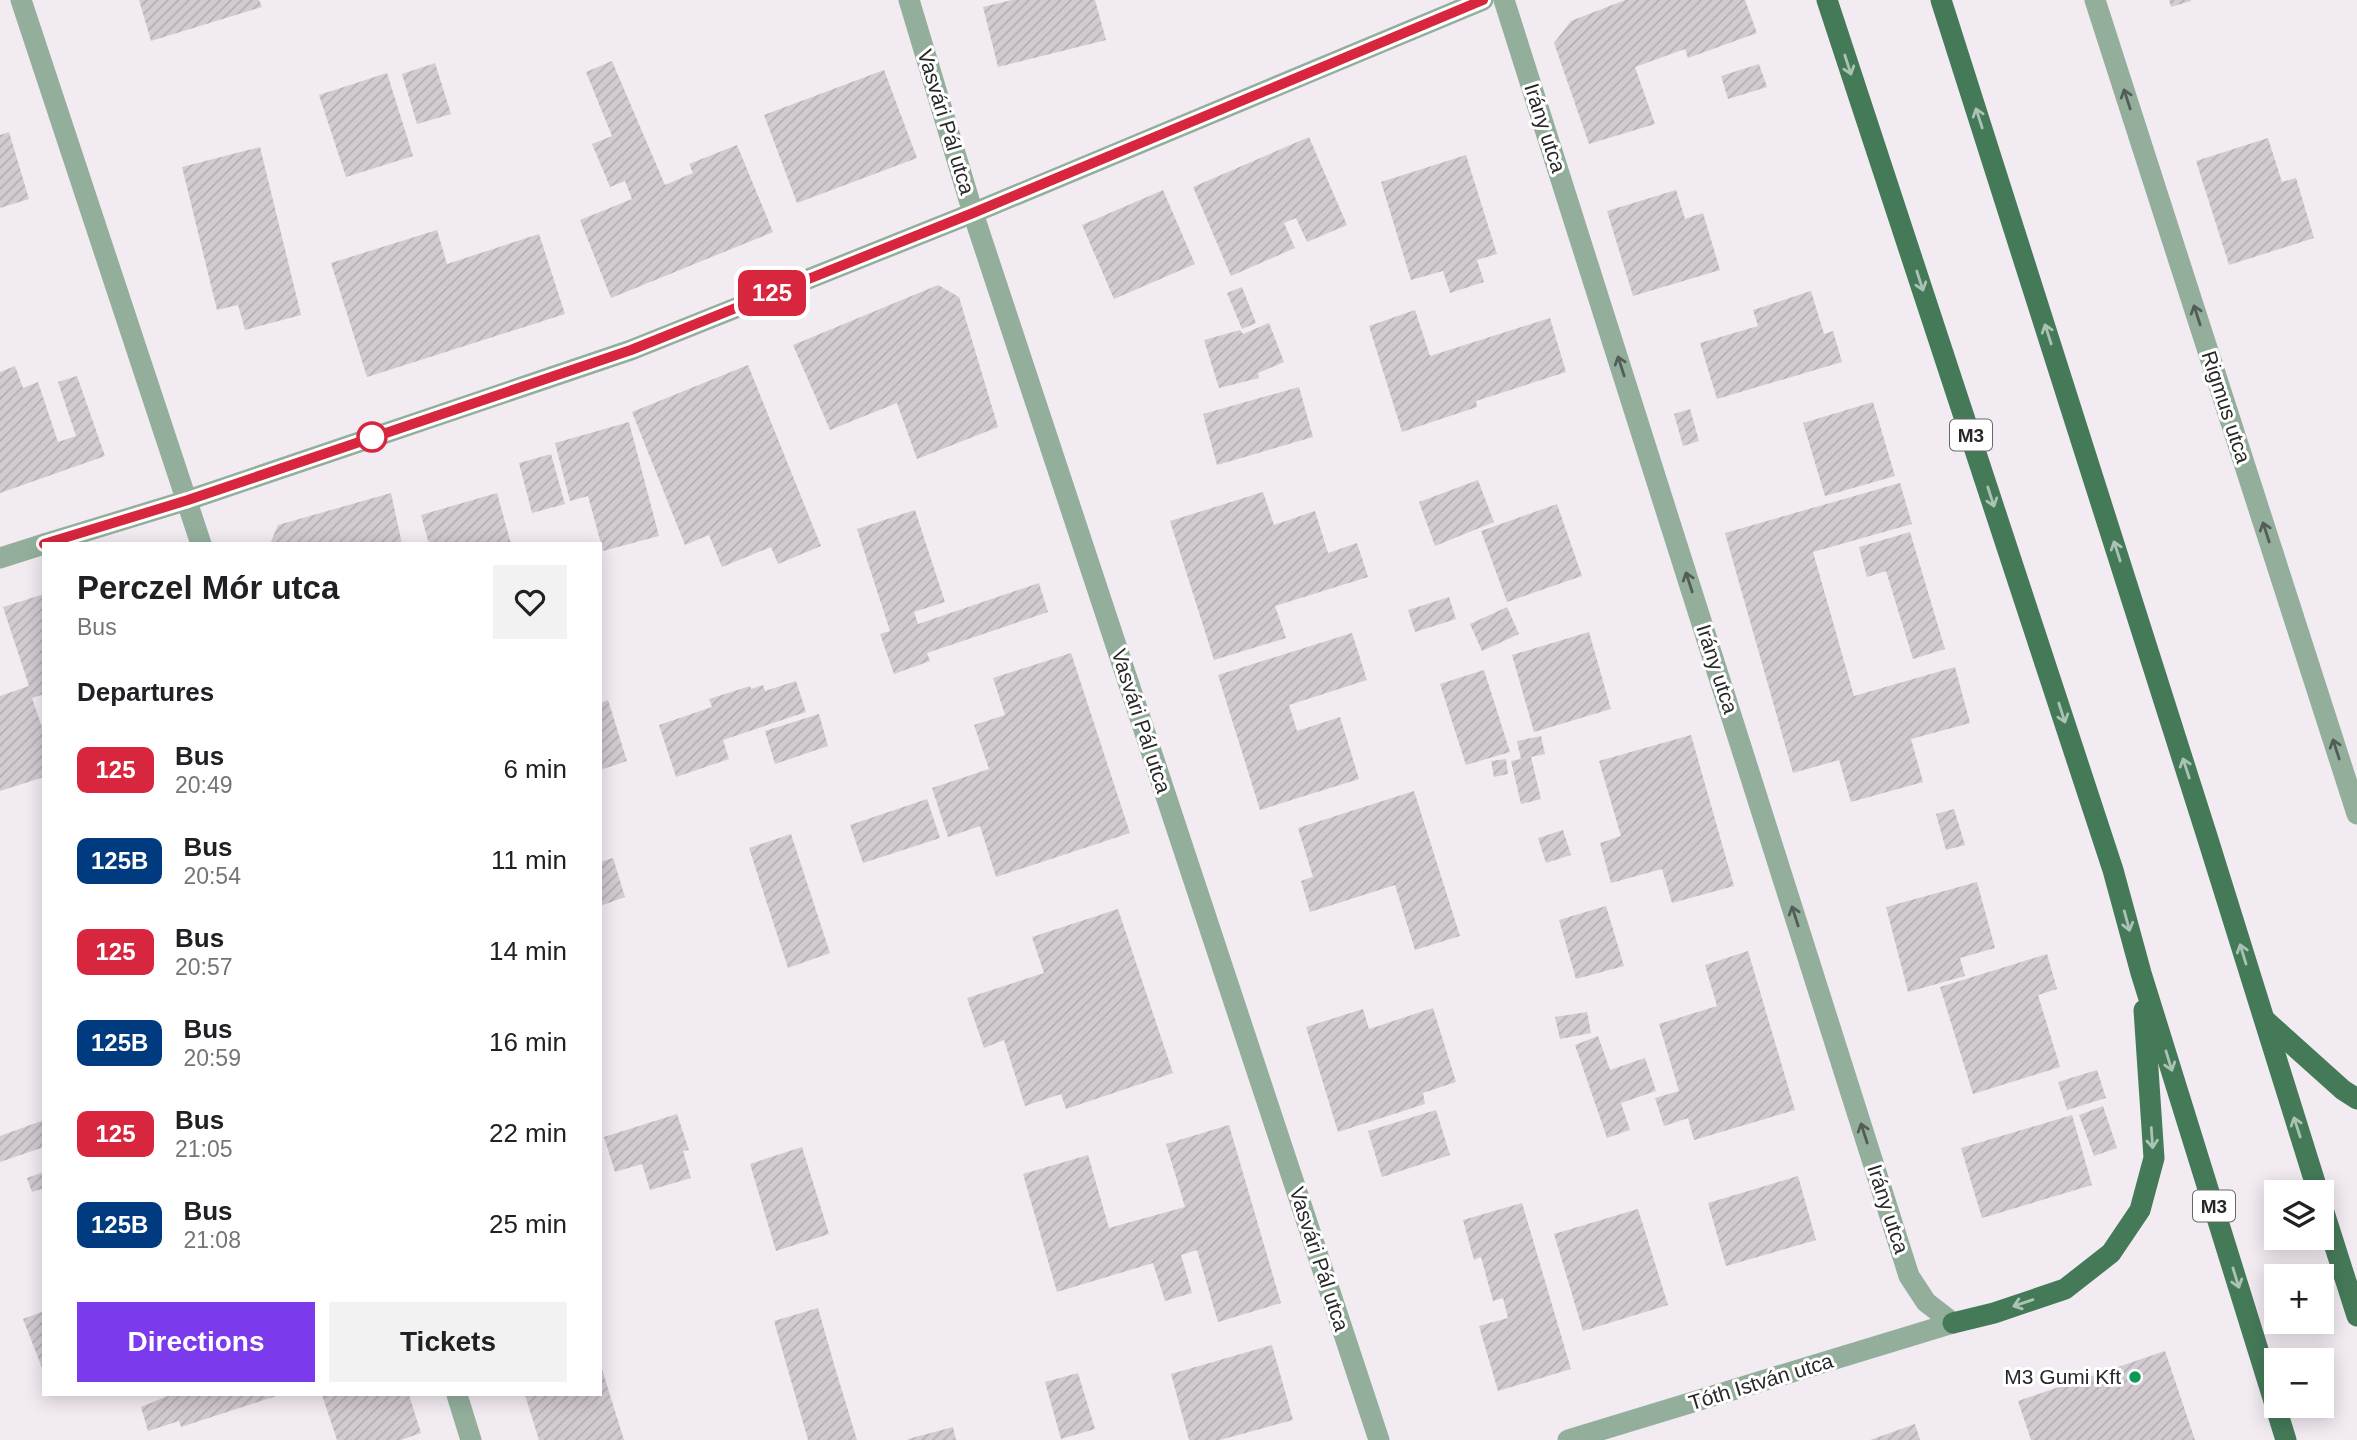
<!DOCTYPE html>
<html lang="en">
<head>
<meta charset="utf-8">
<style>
	:root { --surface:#fff; --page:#f2f2f2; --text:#202124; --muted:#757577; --accent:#7c3aed }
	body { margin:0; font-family:Helvetica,sans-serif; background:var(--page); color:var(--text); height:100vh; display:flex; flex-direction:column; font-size:26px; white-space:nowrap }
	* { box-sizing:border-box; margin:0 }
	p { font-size:23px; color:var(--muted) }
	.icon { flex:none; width:38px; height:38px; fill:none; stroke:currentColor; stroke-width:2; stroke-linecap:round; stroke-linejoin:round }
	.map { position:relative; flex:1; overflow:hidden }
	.side { position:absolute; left:42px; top:542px; width:560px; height:854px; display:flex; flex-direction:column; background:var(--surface); border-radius:0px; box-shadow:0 4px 18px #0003 }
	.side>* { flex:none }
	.badge { padding:0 14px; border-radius:10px; font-size:24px; line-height:46px }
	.buttons { position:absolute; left:2264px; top:1180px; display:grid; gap:14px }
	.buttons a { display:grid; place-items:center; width:70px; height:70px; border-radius:0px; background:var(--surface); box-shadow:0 4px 18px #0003; font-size:35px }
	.map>.badge { position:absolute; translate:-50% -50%; box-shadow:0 0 0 4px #fff }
	h2 { padding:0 35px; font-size:26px; line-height:63px }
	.round { display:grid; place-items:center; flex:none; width:74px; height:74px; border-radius:0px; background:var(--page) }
	.summary { display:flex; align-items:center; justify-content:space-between; height:119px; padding:0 35px }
	h1 { font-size:33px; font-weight:800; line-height:52px }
	.primary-button { display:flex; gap:14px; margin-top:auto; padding:14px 35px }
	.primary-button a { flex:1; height:80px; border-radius:0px; background:var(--accent); color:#fff; font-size:28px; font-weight:800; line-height:80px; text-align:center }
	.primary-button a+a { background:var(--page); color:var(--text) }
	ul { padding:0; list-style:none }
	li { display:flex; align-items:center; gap:21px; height:91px; padding:0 35px }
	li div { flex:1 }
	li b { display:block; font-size:26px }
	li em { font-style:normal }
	li .badge { min-width:77px; font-weight:700; text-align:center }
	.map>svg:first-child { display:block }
	.building { fill:url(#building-hatch) }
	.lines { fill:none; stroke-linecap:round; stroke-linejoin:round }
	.street { stroke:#93af9c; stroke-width:21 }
	.primary { stroke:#457a59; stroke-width:21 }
	.oneway { stroke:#abc3b4 }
	.oneway2 { stroke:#535d57 }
	.line-casing { stroke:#fff; stroke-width:16 }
	.line { stroke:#d7263d; stroke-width:10 }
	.stop-dot { fill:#fff; stroke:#d7263d; stroke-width:3.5 }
	.poi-dot { fill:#0a9757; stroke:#fff; stroke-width:2.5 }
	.labels { text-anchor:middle; stroke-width:6; stroke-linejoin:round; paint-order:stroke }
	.shield { fill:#fff; stroke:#696869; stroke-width:2 }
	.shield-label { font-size:19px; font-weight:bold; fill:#292729 }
	.street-label { font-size:21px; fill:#292729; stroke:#fff }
	.poi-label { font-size:21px; fill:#292729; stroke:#fff; text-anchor:end }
</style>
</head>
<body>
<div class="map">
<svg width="2357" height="1440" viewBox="0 0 2357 1440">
	<defs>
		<pattern id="building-hatch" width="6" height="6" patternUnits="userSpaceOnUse" patternTransform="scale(1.75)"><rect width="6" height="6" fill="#d2cbd2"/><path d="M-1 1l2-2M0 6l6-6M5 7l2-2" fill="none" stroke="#b4aeb4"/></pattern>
	</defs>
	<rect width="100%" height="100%" fill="#f2ebf2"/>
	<!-- building -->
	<g class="building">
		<path d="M139,0H259L262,7L151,41Z"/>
		<path d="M1012,0H1095L1106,40L998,67L983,7Z"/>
		<path d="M1625,0H1745L1757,33L1688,58L1685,49L1635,67L1655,124L1589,144L1554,43L1571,21Z"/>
		<path d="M2169,0H2191V1L2171,7Z"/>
		<path d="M612,61L665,185L693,173L689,164L737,145L773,232L611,298L580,220L632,199L625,181L610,187L592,144L612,136L586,72Z"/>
		<path d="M435,63L451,114L417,124L402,74Z"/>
		<path d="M1759,64L1767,87L1728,99L1721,76Z"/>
		<path d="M884,70L917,158L797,203L764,115Z"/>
		<path d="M387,73L413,156L346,177L319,95Z"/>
		<path d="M9,132L29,199L0,208V135Z"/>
		<path d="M1309,137L1347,225L1307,242L1296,218L1284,223L1295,248L1231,276L1193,187Z"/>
		<path d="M2268,138L2282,182L2296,178L2314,238L2229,265L2196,161Z"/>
		<path d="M260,147L301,315L245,330L238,305L217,310L182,167Z"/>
		<path d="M1466,155L1497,254L1477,260L1484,282L1450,293L1443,271L1411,280L1381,182Z"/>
		<path d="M1163,190L1195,264L1114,299L1082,225Z"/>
		<path d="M1676,190L1685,219L1703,213L1720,270L1633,296L1607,211Z"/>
		<path d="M437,230L447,264L539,234L565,314L367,377L331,263Z"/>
		<path d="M938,285L959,297L998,427L917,459L897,403L830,430L793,345Z"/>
		<path d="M1242,287L1256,323L1242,329L1227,293Z"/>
		<path d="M1811,291L1824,334L1833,331L1842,362L1717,399L1700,343L1758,326L1753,310Z"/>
		<path d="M1415,310L1430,356L1550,318L1566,372L1476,401L1477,407L1402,432L1369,326Z"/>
		<path d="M1269,323L1284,362L1258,373L1259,378L1219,388L1204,340L1240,330L1243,334Z"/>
		<path d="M748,365L821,546L778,564L771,547L722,567L709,535L685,545L632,412Z"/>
		<path d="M15,366L23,388L38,382L58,442L76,436L58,382L77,376L105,456L0,493V372Z"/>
		<path d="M1299,387L1313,437L1217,465L1203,414Z"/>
		<path d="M1873,402L1895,476L1825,496L1803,423Z"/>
		<path d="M1690,409L1699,441L1683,446L1674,414Z"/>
		<path d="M629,422L659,536L603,551L588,496L570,501L555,443Z"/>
		<path d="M551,454L565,504L532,513L519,463Z"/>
		<path d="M1478,480L1494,522L1435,546L1419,502Z"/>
		<path d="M1900,483L1912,524L1813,552L1854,696L1955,667L1970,723L1911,739L1923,782L1851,802L1839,760L1793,773L1725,533Z"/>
		<path d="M1263,492L1274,525L1315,511L1328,553L1357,543L1368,577L1275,606L1286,638L1214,660L1170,521Z"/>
		<path d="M391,493L402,544H270L278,525Z"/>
		<path d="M497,493L511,544H429L421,515Z"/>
		<path d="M1557,504L1582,576L1507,602L1481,531Z"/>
		<path d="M915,510L945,602L914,612L918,624L1039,583L1048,612L927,653L930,661L894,674L880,634L890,631L857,529Z"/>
		<path d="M1910,532L1945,649L1913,659L1886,571L1867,577L1859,547Z"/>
		<path d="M44,594V694L32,698L44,733V777L0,791V696L29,686L3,607Z"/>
		<path d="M1449,597L1456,619L1415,632L1408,610Z"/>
		<path d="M1507,607L1519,634L1482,651L1470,624Z"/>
		<path d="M1589,632L1611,709L1534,732L1512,655Z"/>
		<path d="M1352,633L1367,680L1289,705L1297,731L1340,717L1359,779L1260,810L1218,675Z"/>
		<path d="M1071,653L1130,833L996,877L980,826L948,837L932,788L989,769L974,725L1005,715L993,678Z"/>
		<path d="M1484,670L1510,752L1466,765L1440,684Z"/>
		<path d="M796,681L806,712L723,740L729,759L676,777L659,725L712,707L709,699L750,686L751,689L763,685L765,691Z"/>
		<path d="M608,700L627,761L600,770V703Z"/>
		<path d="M819,714L828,746L775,764L765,731Z"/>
		<path d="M1691,735L1734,886L1672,903L1662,869L1611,883L1600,843L1621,836L1599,761Z"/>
		<path d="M1541,736L1545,754L1531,757L1541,799L1521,804L1511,761L1521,759L1517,741Z"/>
		<path d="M1506,759L1508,774L1494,777L1491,761Z"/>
		<path d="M1414,791L1460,936L1415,950L1395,885L1310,912L1301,881L1313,877L1298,828Z"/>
		<path d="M927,799L940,838L863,863L850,825Z"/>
		<path d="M1954,809L1965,845L1946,850L1936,814Z"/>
		<path d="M1563,830L1571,855L1546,863L1538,838Z"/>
		<path d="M791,834L830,953L788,968L749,848Z"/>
		<path d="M613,858L625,897L600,906V862Z"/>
		<path d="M1977,882L1995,948L1960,958L1965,976L1908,992L1886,907Z"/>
		<path d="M1606,906L1624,966L1576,979L1559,920Z"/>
		<path d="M1118,909L1173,1073L1066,1109L1061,1094L1025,1106L1004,1040L984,1048L967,998L1044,973L1032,937Z"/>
		<path d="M1748,951L1795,1110L1694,1140L1688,1118L1664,1126L1655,1098L1679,1091L1659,1024L1717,1006L1705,965Z"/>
		<path d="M2047,954L2057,989L2038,995L2060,1067L1973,1094L1940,987Z"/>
		<path d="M1433,1008L1456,1082L1423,1093L1425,1104L1338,1132L1306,1027L1363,1009L1369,1029Z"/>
		<path d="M1587,1012L1591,1033L1560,1039L1555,1017Z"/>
		<path d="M1598,1036L1610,1070L1645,1058L1656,1091L1621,1103L1630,1130L1607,1138L1575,1045Z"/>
		<path d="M2097,1070L2106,1098L2067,1110L2058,1082Z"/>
		<path d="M2103,1106L2117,1148L2094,1156L2079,1115Z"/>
		<path d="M1436,1110L1450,1155L1382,1177L1368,1131Z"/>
		<path d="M677,1114L689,1150L683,1151L691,1178L650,1190L642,1164L615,1172L604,1137Z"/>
		<path d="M2072,1115L2092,1185L1982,1218L1961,1148Z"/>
		<path d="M44,1120V1147L0,1162V1136Z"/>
		<path d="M1229,1125L1281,1303L1218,1322L1197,1250L1181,1255L1192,1293L1165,1301L1153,1263L1057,1292L1023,1174L1088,1155L1109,1228L1185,1207L1166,1144Z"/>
		<path d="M802,1147L829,1234L776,1251L750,1164Z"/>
		<path d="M44,1172V1188L32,1192L27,1178Z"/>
		<path d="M1798,1176L1816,1240L1726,1266L1708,1203Z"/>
		<path d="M1522,1203L1571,1369L1498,1391L1479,1326L1508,1318L1503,1298L1493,1301L1481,1257L1474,1260L1463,1220Z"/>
		<path d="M1638,1209L1668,1305L1583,1331L1554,1234Z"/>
		<path d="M818,1308L836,1371L857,1440H808L774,1321Z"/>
		<path d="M44,1311V1373L23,1319Z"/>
		<path d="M1272,1345L1293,1420L1220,1440H1189L1171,1374Z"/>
		<path d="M2165,1351L2195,1440H2031L2018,1401Z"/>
		<path d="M600,1363L624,1440H539L525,1395H600Z"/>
		<path d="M1078,1373L1095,1429L1061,1439L1045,1382Z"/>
		<path d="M170,1395H279L181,1427L179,1421L148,1431L141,1407Z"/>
		<path d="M322,1395H409L421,1433L401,1440H337Z"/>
		<path d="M1915,1424L1920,1440H1870Z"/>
		<path d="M953,1427L956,1440H908V1439Z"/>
	</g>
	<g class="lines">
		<!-- street -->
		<g class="street">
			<path d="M21,0L201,544"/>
			<path d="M909,0L973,213L1379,1440"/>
			<path d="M1504,0L1909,1276L1926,1302L1953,1323"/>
			<path d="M2095,0L2357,814"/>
			<path d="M44,544L188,500L631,350L973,213L1483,0"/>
			<path d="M0,558L44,544"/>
			<path d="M457,1395L471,1440"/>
			<path d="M1568,1440L1953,1323"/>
		</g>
		<!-- primary -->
		<g class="primary">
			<path d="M1827,0L2113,870L2141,973L2286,1440"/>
			<path d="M1941,0L2206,833L2318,1192"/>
			<path d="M2265,1020L2343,1090L2357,1099"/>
			<path d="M2322,1206L2357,1316"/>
			<path d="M1953,1323L1994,1313L2065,1289L2111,1253L2140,1210L2154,1158L2144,1010"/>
		</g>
	</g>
	<!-- one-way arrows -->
	<defs><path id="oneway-shaft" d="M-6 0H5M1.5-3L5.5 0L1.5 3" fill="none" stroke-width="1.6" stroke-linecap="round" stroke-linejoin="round" transform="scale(1.75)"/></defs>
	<g class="oneway">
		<use href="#oneway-shaft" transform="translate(1848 65) rotate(72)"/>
		<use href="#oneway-shaft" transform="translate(1979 118) rotate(-108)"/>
		<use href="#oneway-shaft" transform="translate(1920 281) rotate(72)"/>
		<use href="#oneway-shaft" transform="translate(2048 334) rotate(-108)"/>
		<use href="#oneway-shaft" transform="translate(1991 497) rotate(72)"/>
		<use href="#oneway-shaft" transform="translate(2117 551) rotate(-108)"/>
		<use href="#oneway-shaft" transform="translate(2062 713) rotate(72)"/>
		<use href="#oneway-shaft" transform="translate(2186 768) rotate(-108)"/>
		<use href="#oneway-shaft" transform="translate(2127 921) rotate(75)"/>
		<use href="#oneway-shaft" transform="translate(2243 954) rotate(-107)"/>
		<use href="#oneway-shaft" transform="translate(2169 1061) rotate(73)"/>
		<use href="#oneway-shaft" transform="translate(2297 1127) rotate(-108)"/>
		<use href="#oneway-shaft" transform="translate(2152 1138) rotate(86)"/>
		<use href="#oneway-shaft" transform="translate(2236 1278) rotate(73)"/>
		<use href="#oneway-shaft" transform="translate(2023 1303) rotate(161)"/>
	</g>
	<g class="oneway2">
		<use href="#oneway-shaft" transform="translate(2127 99) rotate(-108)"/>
		<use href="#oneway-shaft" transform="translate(2197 315) rotate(-108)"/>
		<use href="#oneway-shaft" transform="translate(1621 366) rotate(-108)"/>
		<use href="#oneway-shaft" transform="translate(2266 532) rotate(-108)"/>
		<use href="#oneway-shaft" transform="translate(1689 582) rotate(-108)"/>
		<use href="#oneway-shaft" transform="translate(2336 749) rotate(-108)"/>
		<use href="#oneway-shaft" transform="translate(1795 916) rotate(-108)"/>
		<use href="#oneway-shaft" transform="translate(1864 1133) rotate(-108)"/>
	</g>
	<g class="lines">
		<!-- line casing -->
		<g class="line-casing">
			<path id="line" d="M44,544L188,500L631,350L973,213L1483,0"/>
		</g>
		<!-- line -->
		<use href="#line" class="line"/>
	</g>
	<!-- markers -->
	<circle class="stop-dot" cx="372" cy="437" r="14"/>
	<circle class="poi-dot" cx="2135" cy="1377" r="7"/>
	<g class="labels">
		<!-- shield labels -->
		<g class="shield">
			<rect x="1950" y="419.5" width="42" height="31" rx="5"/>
			<rect x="2193" y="1190.5" width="42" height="31" rx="5"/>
		</g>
		<g class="shield-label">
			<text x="1971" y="442">M3</text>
			<text x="2214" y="1213">M3</text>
		</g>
		<!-- street labels -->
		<g class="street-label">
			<text transform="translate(946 122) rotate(73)" y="7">Vasvári Pál utca</text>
			<text transform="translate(1545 128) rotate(72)" y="7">Irány utca</text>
			<text transform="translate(2226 407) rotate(72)" y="7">Rigmus utca</text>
			<text transform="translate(1717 669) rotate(72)" y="7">Irány utca</text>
			<text transform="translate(1141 721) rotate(72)" y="7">Vasvári Pál utca</text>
			<text transform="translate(1888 1209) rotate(72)" y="7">Irány utca</text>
			<text transform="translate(1319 1259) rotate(72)" y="7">Vasvári Pál utca</text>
			<text transform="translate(1761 1382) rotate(-17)" y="7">Tóth István utca</text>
		</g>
		<!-- poi labels -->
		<g class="poi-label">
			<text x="2121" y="1384">M3 Gumi Kft</text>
		</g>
	</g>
</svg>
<div class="buttons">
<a><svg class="icon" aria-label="layers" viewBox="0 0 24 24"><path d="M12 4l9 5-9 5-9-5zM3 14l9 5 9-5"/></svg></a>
<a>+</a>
<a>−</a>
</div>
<b class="badge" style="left:772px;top:293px;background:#d7263d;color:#fff">125</b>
<section class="side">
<div class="summary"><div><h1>Perczel Mór utca</h1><p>Bus</p></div><a class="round"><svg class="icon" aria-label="heart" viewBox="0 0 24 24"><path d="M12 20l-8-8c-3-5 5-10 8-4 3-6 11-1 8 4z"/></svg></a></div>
<h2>Departures</h2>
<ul>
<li><span class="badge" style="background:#d7263d;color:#fff">125</span><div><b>Bus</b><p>20:49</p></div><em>6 min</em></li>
<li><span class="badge" style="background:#003b80;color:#fff">125B</span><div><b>Bus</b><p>20:54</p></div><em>11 min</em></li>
<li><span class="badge" style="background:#d7263d;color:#fff">125</span><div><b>Bus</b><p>20:57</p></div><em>14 min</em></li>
<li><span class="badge" style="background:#003b80;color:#fff">125B</span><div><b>Bus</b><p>20:59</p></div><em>16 min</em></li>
<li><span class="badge" style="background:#d7263d;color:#fff">125</span><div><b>Bus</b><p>21:05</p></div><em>22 min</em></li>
<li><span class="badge" style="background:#003b80;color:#fff">125B</span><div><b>Bus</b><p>21:08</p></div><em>25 min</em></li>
</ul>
<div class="primary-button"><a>Directions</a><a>Tickets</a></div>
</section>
</div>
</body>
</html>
